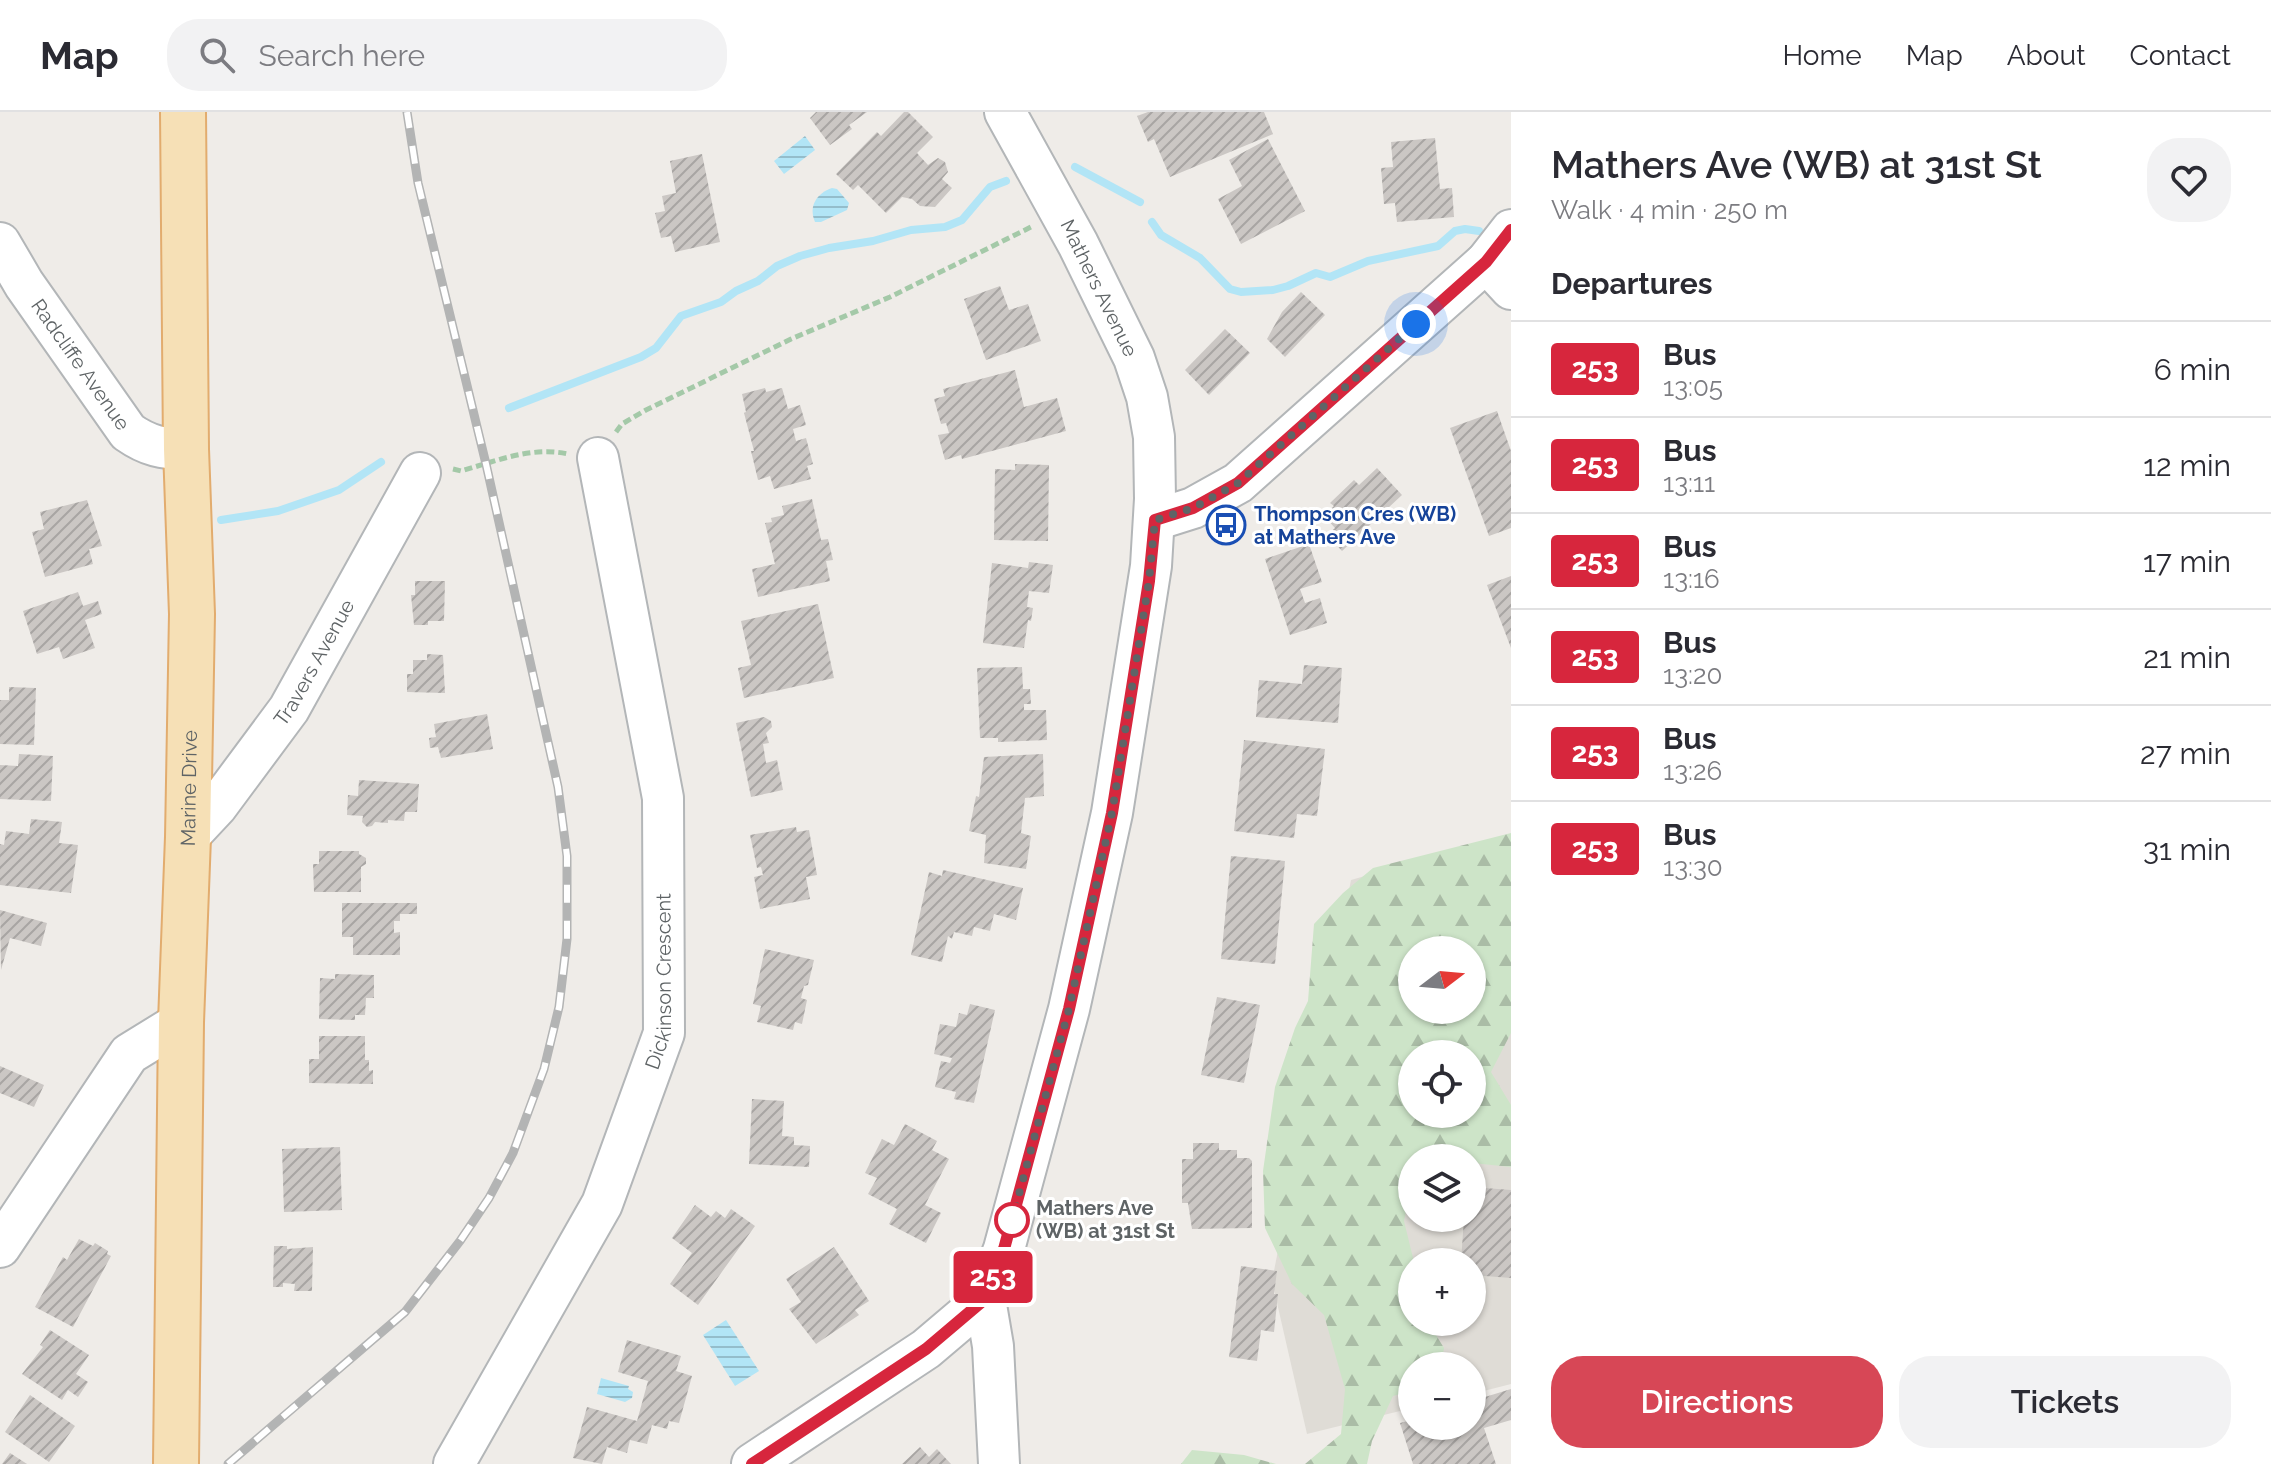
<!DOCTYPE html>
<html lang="en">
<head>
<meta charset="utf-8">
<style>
	:root { --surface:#fff; --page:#f2f2f3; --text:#2b2b33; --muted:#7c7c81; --line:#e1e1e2; --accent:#d74756 }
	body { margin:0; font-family:Raleway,sans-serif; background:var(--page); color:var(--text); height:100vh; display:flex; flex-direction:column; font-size:30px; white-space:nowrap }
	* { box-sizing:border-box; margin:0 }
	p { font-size:26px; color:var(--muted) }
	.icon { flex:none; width:44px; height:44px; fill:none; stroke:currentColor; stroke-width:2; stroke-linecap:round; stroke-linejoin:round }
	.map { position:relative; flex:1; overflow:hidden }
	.panel { display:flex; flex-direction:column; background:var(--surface); width:760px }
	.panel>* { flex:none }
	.badge { padding:0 16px; border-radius:6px; font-size:28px; line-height:52px }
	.needle { width:52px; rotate:74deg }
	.controls { position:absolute; left:1398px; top:824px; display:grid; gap:16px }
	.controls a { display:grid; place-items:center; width:88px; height:88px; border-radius:50%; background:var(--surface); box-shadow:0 2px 6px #0004; font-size:40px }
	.you { position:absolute; width:40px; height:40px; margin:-20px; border:6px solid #fff; border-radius:50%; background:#1a73e8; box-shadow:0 0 0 12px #1a73e833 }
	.map>.badge { position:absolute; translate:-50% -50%; box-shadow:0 0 0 4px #fff }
	h2 { padding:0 40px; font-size:30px; line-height:72px }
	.round { display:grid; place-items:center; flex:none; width:84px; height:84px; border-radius:32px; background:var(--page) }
	.headline { display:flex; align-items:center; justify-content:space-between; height:136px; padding:0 40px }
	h1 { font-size:38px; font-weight:600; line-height:60px }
	.action { display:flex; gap:16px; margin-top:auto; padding:16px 40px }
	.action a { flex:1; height:92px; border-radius:32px; background:var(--accent); color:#fff; font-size:32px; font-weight:600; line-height:92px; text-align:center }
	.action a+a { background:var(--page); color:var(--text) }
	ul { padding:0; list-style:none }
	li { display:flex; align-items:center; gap:24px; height:96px; padding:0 40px; border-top:2px solid var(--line) }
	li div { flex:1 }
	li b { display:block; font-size:30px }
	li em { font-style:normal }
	li .badge { min-width:88px; font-weight:700; text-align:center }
	header { display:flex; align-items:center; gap:48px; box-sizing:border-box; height:112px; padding:0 40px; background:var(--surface); border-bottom:2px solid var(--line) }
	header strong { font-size:38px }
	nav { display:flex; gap:44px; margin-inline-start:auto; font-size:28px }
	.search { width:560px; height:72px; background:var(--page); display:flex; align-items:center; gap:20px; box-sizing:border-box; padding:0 28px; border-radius:32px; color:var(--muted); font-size:30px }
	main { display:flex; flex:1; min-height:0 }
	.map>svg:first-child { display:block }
	.education { fill:#dfdcd6; fill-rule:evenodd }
	.forest { fill:url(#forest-firs); fill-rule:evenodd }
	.water { fill:url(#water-rules) }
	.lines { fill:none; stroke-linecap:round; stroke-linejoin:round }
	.stream { stroke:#b2e5f6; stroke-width:8 }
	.building { fill:url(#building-hatch) }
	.minor-casing { stroke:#b3b6b8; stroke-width:44 }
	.major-casing { stroke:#e2ac6e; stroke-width:48 }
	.path { stroke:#a4c9a8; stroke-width:5; stroke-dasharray:8 4; stroke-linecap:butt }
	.minor { stroke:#fff; stroke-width:40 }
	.major { stroke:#f6e0b6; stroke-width:44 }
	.rail-casing { stroke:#b3b4b4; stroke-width:9 }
	.rail { stroke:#fff; stroke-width:6; stroke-dasharray:18; stroke-linecap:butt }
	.line-casing { stroke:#fff; stroke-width:18 }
	.line { stroke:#d7263d; stroke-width:12 }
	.walk { stroke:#5f6466; stroke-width:8; stroke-dasharray:0 14.4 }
	.stop-dot { fill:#fff; stroke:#d7263d; stroke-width:4 }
	.labels { text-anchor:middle; stroke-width:6; stroke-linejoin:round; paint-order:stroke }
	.street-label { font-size:20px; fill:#5f6466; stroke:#fff }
	.transit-label { font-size:20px; font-weight:bold; fill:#164399; stroke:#fff; text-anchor:start }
	.stop-label { font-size:20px; font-weight:bold; fill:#5f6466; stroke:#fff; text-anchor:start }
</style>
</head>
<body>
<header>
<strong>Map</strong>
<div class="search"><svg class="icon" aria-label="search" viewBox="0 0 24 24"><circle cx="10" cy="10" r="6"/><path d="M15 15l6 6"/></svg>Search here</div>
<nav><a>Home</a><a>Map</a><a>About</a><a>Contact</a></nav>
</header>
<main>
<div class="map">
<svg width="1511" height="1352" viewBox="0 0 1511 1352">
	<defs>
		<pattern id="forest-firs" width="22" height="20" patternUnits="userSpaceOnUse" patternTransform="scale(2)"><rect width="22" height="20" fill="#cde4c8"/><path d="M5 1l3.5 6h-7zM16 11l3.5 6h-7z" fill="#aabca6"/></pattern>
		<pattern id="water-rules" width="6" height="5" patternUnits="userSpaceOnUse" patternTransform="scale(2)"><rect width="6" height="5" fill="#b2e5f6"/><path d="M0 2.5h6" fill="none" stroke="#94bdcb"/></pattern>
		<pattern id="building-hatch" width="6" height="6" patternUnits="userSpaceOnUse" patternTransform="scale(2)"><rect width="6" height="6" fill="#cbc7c4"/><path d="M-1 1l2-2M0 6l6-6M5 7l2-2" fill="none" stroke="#a8a5a3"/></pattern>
	</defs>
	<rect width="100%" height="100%" fill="#efece8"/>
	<!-- education -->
	<path class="education" d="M1511,722V1272L1472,1282V1254H1412V1296L1307,1322L1272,1169L1351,768ZM1412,838H1472V898H1412ZM1412,942H1472V1002H1412ZM1412,1046H1472V1106H1412ZM1412,1150H1472V1210H1412Z"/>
	<!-- forest -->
	<g class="forest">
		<path d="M1511,721V921L1491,960L1511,993V1055L1472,1051V1046H1412V1069L1404,1109L1414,1150L1412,1210H1428L1444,1236L1441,1254H1412V1279L1393,1284L1372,1329L1367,1352H1305L1341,1322L1345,1277L1324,1203L1292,1172L1265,1116L1263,1059L1275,975L1295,916L1308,889L1314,812L1343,781L1373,756ZM1412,838H1472V898H1412ZM1412,942H1472V1002H1412Z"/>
		<path d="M1192,1338L1244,1343L1276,1352H1181Z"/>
	</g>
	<!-- water -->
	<g class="water">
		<path d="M805,24L815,38L784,62L774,49Z"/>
		<path d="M832,76L837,77L849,91L847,98L821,110H815C808,94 817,81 832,76Z"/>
		<path d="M726,1208L759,1259L735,1274L703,1223Z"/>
		<path d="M601,1266L629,1274L628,1277L633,1280L632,1286L625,1290L597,1282Z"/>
	</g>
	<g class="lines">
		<!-- stream -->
		<g class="stream">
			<path d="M1075,55L1140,90"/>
			<path d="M1152,110L1161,123L1200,146L1230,177L1241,180L1273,178L1288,174L1316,161L1330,165L1368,149L1438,134L1455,119L1465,117L1479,119"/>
			<path d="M509,296L641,245L656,236L681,204L721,190L736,179L758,169L777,154L800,144L829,136L873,129L911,118L945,115L962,108L990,75L1006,69"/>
			<path d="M221,408L278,399L339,378L381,350"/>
		</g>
	</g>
	<!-- building -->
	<g class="building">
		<path d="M816,0H867L849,13L852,17L830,33L810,6Z"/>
		<path d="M904,0H908L933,25L917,41L928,53L938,46L945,50L948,60L942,67L952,76L935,95L920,94L912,87L902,85L886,101L858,73L853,78L836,62L877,20L881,24Z"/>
		<path d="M1148,0H1264L1273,22L1170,65L1154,27L1148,30L1137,4Z"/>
		<path d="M1435,26L1440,77L1452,76L1454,105L1397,110L1395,91L1384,92L1381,56L1393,55L1391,30Z"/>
		<path d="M1268,27L1305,99L1241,132L1218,87L1242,74L1229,48Z"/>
		<path d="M702,42L720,130L675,140L671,124L661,126L655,101L665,99L662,84L676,81L670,49Z"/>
		<path d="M1000,174L1009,198L1028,192L1041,229L986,248L964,187Z"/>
		<path d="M1301,180L1325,203L1285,245L1267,227L1282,200Z"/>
		<path d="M1225,217L1250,241L1209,283L1185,258Z"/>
		<path d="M1015,258L1024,295L1057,286L1066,319L962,347L961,343L945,348L938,323L949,321L946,311L941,312L934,287L945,284L943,277Z"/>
		<path d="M765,276L766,280L782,276L788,297L800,293L806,313L793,317L796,329L806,326L813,352L807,354L811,367L774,377L770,364L758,368L751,339H754L744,301L746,300L742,282Z"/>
		<path d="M1497,299L1511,339V416L1489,424L1450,316Z"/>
		<path d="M1015,352L1049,353L1048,429L994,428L995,357L1015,358Z"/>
		<path d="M1377,356L1402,383L1342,439L1327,423L1335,416L1324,404L1334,394L1330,391L1354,368L1359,373Z"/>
		<path d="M812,387L821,428L828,427L833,448L826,449L830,469L758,485L752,457L775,452L765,411L772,410L771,406L784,403L782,394Z"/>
		<path d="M87,388L102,434L89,437L93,452L45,465L32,420L44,417L40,400Z"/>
		<path d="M1309,432L1322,470L1300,477L1305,491L1320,486L1327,511L1290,523L1265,447Z"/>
		<path d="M1029,450L1053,453L1049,481L1029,479L1027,495L1033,496L1031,509L1028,508L1024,536L983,531L992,451L1028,456Z"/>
		<path d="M1511,464V536L1487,473Z"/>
		<path d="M415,469H445L444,509H428V513H414L411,483H415Z"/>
		<path d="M78,480L83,494L98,489L102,502L85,508L95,536L63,547L59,535L37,542L23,499Z"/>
		<path d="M818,492L834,566L744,586L738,556L751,553L741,509Z"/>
		<path d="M427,542L443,543L445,581L407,580V562H413V548H427Z"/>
		<path d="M1304,553L1342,556L1338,611L1256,605L1259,568L1302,572Z"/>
		<path d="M1022,555L1023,577H1030L1031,592H1024V598H1046L1047,628L998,630V626H980L977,556Z"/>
		<path d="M9,575L36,576L34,633L0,632V588H9Z"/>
		<path d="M487,602L493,637L441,646L438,635L430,636L429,626L436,625L434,612Z"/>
		<path d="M764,605L771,609L772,615L766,621L769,631L763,632L766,651L777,648L783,678L751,685L736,611Z"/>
		<path d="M1244,628L1325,637L1317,704L1297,702L1294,726L1234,719Z"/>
		<path d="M19,642L53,644L51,689L0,687V653L18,654Z"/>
		<path d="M1043,642L1044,684L1025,686L1021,721L1031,724L1026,757L984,751L986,723L969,719L976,684L979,685L984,645Z"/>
		<path d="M359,668L419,672L417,700H405L404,709L388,708V711L375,710L372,714L367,715L362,710L363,704L347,703L348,683L358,684Z"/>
		<path d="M31,707L62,710L59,731L78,733L71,781L0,773V732L4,733L6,719L29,722Z"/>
		<path d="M796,715L797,720L809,718L817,763L806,765L810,787L760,797L754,765L763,763L761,755L757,756L750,723Z"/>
		<path d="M319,739H359V742L366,746V752L361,755V780H314L313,752H319Z"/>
		<path d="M1231,744L1285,749L1275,852L1221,847Z"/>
		<path d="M943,758L1023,776L1016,808L994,802L990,819L974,815L972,824L954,820L952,827L948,824L942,850L911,843L929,760L942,764Z"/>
		<path d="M342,791H417V802H400V809H394V821L400,820V843H353V825H342Z"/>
		<path d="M0,798L47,811L41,834L10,826L1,858Z"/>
		<path d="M765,837L814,848L808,873L804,874L801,886L807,888L802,912L795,910L793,918L757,910L761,894L753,892Z"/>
		<path d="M335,862L374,863V886H366L365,903H355V908L319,907L320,866L335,867Z"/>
		<path d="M1217,885L1260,893L1244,971L1201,963Z"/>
		<path d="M970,892L995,898L974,991L954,987L956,980L935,975L941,949L950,951L952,946L934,942L940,912L956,915L959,901L967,903Z"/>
		<path d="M319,924H365V948H369V959L373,958V972L309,971V947H319Z"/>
		<path d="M0,954L44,973L34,995L0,981Z"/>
		<path d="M752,987L784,989L782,1024L794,1025V1033L810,1034L809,1055L749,1052Z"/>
		<path d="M905,1012L937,1029L932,1038L949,1047L925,1093L941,1101L926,1131L889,1112L897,1097L868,1082L877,1066L865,1061L882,1027L894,1033Z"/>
		<path d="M1193,1031H1219V1038H1237V1046H1249L1252,1049V1116L1192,1117L1188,1091H1182V1047H1193Z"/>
		<path d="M340,1035L342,1098L284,1100L282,1037Z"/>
		<path d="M1472,1075L1511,1078V1166L1472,1163V1150H1461L1464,1106H1472Z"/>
		<path d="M695,1093L711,1105L716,1099L725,1106L731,1097L755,1114L698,1193L670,1172L692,1141L672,1126Z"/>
		<path d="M79,1127L93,1134L95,1131L108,1139L107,1142L111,1144L73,1215L35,1195L63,1145L67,1148Z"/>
		<path d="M274,1134H287V1137L313,1135L312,1179H294L295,1172L283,1171V1175H273Z"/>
		<path d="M834,1135L869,1189L855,1198L859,1203L816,1232L789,1197L801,1190L786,1167Z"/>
		<path d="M1241,1154L1277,1159L1274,1182H1278L1274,1220L1261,1218L1257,1249L1229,1245Z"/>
		<path d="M50,1218L89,1243L76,1262L88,1270L78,1285L68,1278L62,1288L22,1262L43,1235L40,1233Z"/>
		<path d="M627,1228L681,1244L676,1259L692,1264L679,1311L669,1309L667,1317L652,1313L647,1332L630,1328L627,1341L607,1335L602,1352L573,1346L587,1295L637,1309L648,1269L618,1260Z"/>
		<path d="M1511,1277V1308L1484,1316L1496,1352H1413L1400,1311L1412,1308V1314H1472V1289Z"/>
		<path d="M30,1283L75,1314L49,1350L5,1320Z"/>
		<path d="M920,1335L929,1345L937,1337L951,1352H902Z"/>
		<path d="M10,1341L27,1352H2Z"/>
	</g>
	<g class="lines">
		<!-- minor casing -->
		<g class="minor-casing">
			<g id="minor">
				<path id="s1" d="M0,131L24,172L128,320C148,334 163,337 186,337"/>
				<path d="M1486,150L1511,177"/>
				<path d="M1155,408L1193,396L1238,371L1486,150L1511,118"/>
				<path id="s2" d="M188,725L217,694L289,597L420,361"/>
				<path d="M0,1135L129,942L181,910"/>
				<path id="s3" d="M454,1352L602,1092L664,921L663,686L598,346"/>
				<path d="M752,1352L926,1237L985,1187"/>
				<path d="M999,1352L993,1234L985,1187L1004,1137L1069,897L1112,701L1151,454L1155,387L1154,325L1147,285L1134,246L1078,132L1005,0"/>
			</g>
		</g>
		<!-- major casing -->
		<g class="major-casing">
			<g id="major">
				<path id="s4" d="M176,1352L181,910L188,725L192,502L186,337L183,0"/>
			</g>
		</g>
		<!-- path -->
		<g class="path">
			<path d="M616,320L622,312L646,298L791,227L890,185L1033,114"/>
			<path d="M453,357L461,359C496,349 532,334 568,342"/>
		</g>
		<!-- minor -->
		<use href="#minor" class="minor"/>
		<!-- major -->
		<use href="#major" class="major"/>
		<!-- rail casing -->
		<g class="rail-casing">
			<path id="rail" d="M228,1352L405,1200L460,1129L489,1086L513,1041L544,957L559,895L567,827V744L558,675L486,352L418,71L407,0"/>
		</g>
		<!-- rail -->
		<use href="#rail" class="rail"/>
	</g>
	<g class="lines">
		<!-- line casing -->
		<g class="line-casing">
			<path id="line" d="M752,1352L926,1237L985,1187L1004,1137L1069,897L1112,701L1149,469L1155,408L1193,396L1238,371L1486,150L1511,118"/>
		</g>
		<!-- line -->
		<use href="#line" class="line"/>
		<!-- walk -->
		<path class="walk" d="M1012,1108L1069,897L1112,701L1149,469L1155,408L1193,396L1238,371L1416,212"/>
	</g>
	<!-- icons -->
	<defs>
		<g id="bus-ring" transform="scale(2)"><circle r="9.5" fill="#fff" stroke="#1a4fb4" stroke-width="1.5"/><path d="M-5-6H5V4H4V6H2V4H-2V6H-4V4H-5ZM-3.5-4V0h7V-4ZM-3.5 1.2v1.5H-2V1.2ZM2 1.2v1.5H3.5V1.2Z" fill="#1a4fb4"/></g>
	</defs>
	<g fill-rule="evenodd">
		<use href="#bus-ring" x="1226" y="413"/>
	</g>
	<!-- markers -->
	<circle class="stop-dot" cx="1012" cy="1108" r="16"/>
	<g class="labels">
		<!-- street labels -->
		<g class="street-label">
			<text transform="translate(1099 176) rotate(64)" y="7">Mathers Avenue</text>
			<text dy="7" stroke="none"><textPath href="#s1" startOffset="146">Radcliffe Avenue</textPath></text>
			<text dy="7" stroke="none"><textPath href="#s2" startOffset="216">Travers Avenue</textPath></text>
			<text dy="7" stroke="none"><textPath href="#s4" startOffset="676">Marine Drive</textPath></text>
			<text dy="7" stroke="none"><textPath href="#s3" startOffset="532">Dickinson Crescent</textPath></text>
		</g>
		<!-- transit labels -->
		<g class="transit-label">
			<text x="1254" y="409">Thompson Cres (WB)<tspan x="1254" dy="23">at Mathers Ave</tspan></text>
		</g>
		<!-- stop labels -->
		<g class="stop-label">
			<text x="1036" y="1103">Mathers Ave<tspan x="1036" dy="23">(WB) at 31st St</tspan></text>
		</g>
	</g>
</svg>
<div class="controls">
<a><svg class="needle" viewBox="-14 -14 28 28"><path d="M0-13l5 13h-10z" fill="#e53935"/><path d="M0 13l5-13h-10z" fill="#7c7c81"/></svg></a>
<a><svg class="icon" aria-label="locate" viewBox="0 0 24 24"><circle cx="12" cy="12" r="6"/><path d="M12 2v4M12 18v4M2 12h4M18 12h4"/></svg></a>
<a><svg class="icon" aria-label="layers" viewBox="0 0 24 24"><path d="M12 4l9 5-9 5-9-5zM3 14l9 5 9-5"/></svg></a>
<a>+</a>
<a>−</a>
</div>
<div class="you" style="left:1416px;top:212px"></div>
<b class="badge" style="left:993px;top:1165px;background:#d7263d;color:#fff">253</b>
</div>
<section class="panel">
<div class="headline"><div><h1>Mathers Ave (WB) at 31st St</h1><p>Walk · 4 min · 250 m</p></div><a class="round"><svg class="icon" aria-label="heart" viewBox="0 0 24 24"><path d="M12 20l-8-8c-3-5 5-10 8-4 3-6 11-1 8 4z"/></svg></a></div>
<h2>Departures</h2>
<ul>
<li><span class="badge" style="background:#d7263d;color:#fff">253</span><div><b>Bus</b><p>13:05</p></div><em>6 min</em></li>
<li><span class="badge" style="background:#d7263d;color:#fff">253</span><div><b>Bus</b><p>13:11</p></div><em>12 min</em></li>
<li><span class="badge" style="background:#d7263d;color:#fff">253</span><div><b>Bus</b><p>13:16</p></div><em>17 min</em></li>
<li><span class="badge" style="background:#d7263d;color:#fff">253</span><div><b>Bus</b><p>13:20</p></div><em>21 min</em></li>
<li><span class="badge" style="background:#d7263d;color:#fff">253</span><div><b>Bus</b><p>13:26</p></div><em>27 min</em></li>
<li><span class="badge" style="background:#d7263d;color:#fff">253</span><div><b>Bus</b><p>13:30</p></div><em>31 min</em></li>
</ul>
<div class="action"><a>Directions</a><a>Tickets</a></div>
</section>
</main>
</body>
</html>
